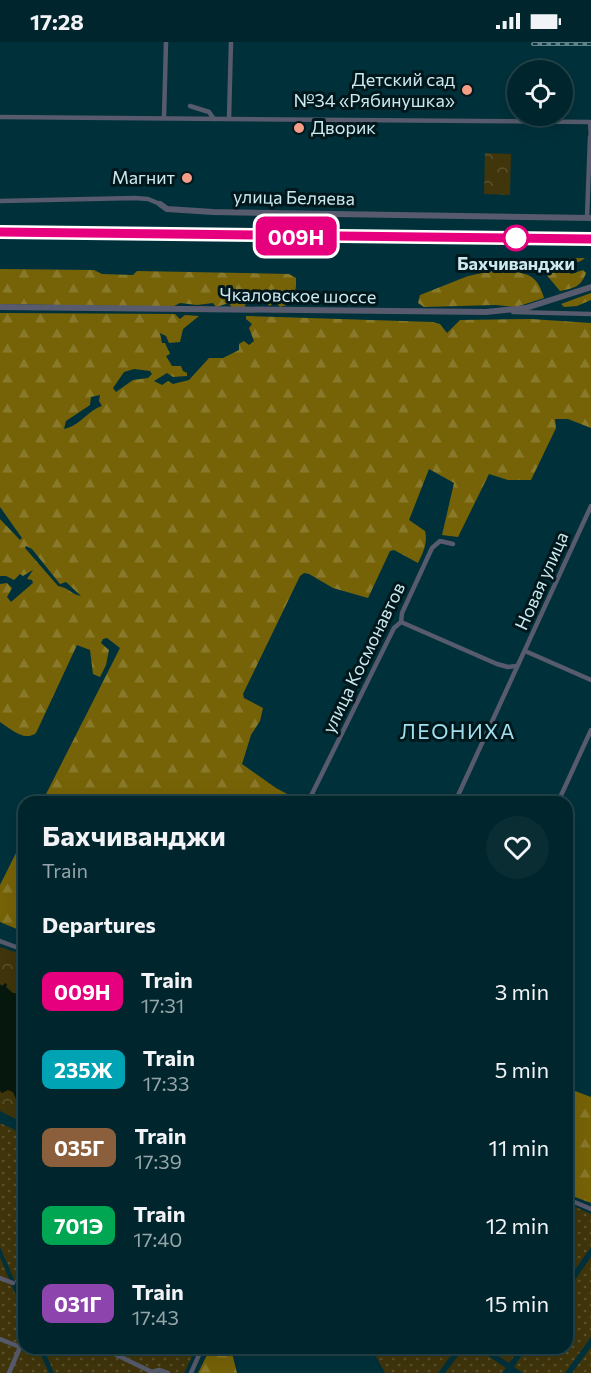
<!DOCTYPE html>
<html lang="en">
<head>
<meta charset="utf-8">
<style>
	:root { --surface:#00252c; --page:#0a2d34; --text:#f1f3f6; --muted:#95a5a9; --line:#224248 }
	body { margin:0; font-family:Commissioner,sans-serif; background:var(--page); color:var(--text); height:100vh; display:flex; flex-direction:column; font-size:22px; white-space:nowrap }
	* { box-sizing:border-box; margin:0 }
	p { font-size:20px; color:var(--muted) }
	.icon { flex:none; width:33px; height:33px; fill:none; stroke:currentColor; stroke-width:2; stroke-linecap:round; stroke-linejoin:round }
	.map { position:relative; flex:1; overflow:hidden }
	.panel { position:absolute; left:18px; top:754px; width:555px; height:558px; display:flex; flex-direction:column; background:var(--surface); border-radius:18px; box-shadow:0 6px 24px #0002,0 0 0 2px var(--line) }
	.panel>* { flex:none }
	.badge { padding:0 12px; border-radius:9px; font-size:21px; line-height:39px }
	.fabs { position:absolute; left:507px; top:18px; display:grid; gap:12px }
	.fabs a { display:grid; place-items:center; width:66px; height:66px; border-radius:50%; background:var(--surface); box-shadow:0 6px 24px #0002,0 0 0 2px var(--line); font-size:30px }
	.map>.badge { position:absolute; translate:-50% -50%; box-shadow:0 0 0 3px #fff }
	h2 { padding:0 24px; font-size:22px; line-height:54px }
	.round { display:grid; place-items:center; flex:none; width:63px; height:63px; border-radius:32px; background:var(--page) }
	.headline { display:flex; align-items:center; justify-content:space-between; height:102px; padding:0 24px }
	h1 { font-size:28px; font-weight:700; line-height:45px }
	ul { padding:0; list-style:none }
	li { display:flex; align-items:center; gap:18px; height:78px; padding:0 24px }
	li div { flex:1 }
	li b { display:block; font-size:22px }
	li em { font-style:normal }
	li .badge { min-width:66px; font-weight:700; text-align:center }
	.status { display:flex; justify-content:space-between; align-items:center; height:42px; padding:0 30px; background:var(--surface); direction:ltr }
	.status svg { height:16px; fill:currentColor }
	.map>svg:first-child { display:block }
	.forest { fill:url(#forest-firs); fill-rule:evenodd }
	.park { fill:url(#park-crowns) }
	.garden { fill:url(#garden-dots) }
	.water { fill:#07190e }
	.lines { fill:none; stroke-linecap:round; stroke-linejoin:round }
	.minor { stroke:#575b6d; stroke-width:4.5 }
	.tertiary { stroke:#575b6d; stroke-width:6 }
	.rail-casing { stroke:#5c848d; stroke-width:4 }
	.rail { stroke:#00171c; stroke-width:1.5; stroke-dasharray:4.5; stroke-linecap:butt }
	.line-casing { stroke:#fff; stroke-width:14 }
	.line { stroke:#e6007e; stroke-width:9 }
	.poi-dot { fill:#f49e88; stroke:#00171c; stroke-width:2 }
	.stop-dot { fill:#fff; stroke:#e6007e; stroke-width:3 }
	.labels { text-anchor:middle; stroke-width:6; stroke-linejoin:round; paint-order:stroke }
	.poi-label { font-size:18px; fill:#cce9f0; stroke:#00171c; text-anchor:end }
	.street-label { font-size:18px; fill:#cce9f0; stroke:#00171c }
	.stop-label { font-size:18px; font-weight:bold; fill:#cce9f0; stroke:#00171c }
	.quarter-label { font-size:21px; letter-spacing:1.5px; fill:#a2dfee; stroke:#00171c }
</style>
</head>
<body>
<div class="status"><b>17:28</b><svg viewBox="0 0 49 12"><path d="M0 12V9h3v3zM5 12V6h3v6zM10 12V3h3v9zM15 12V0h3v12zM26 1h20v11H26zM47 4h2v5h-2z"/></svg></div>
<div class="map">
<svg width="591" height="1331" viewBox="0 0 591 1331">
	<defs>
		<pattern id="forest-firs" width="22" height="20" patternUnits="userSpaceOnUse" patternTransform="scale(1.5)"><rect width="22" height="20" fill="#776307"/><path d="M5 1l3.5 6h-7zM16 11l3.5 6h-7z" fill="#89792b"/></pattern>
		<pattern id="park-crowns" width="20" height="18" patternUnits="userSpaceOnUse" patternTransform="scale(1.5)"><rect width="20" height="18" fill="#40350b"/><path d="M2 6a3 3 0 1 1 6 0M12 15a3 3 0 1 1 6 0" fill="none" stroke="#5a522f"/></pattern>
		<pattern id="garden-dots" width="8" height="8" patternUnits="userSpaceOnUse" patternTransform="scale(1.5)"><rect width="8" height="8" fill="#40350b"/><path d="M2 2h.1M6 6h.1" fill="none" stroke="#5a522f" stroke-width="1.8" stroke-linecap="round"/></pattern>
	</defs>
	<rect width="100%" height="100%" fill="#00313b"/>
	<!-- forest -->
	<g class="forest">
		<path d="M585,216C577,223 569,220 560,224L571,232L583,228L586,231C581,245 574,246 560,249L544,230L528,224L540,217Z"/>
		<path d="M0,227L94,228L102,232L133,233L137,229L289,232L296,236V244L293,261L280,265L275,259L270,264L263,259L246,262L244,266H232L229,261L216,265L213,261L197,263L180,261L172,265L0,262Z"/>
		<path d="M501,227C524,233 536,228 544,256L516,265L496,263L424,265L418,261L420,253L468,234Z"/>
		<path d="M591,251V258L577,264L564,265L561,262Z"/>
		<path d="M0,271L175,272L180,277L185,273L199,274L183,287L180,300L169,301L166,294L160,291L162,301H165L170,312L166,314L172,324H181L183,329L187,331V334L173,335L167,331L154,339L162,343L168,339L173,342L189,338L209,316H223L239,308V302L244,299L249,303L254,299L249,286L252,282L246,277V274L433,280L440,282L447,291L460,278L531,277L591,281V386L568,377H555L556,386L531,438H508L489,432L458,495L442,493L454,441L429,427L409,478L425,489C428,500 423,511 418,521L394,508L390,509L368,556L333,546L309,532L304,531L300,534L243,652L244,656L263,666L260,679L251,693L242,722L276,746L302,760H42L120,606L107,596L103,597L101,601L109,608L106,623L100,635L93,632L90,608L77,603L36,691C24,700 11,687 0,680V542L7,541L12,546L7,555L11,560L33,541L32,538L27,537L33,528L23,534L20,532L14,538L6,534H0V477L20,498L22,496L0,465ZM134,327L150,329L152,332L148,336L133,338L116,350L113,346L124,330ZM100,353L99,359L102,364C87,369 80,384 64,387L66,379L90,363L91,355ZM26,504L32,507L60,542L66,540L81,554C73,553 67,545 58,544L25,506Z"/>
		<path d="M24,795V890L0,880V843Z"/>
		<path d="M567,1046L591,1055V1161L567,1152Z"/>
		<path d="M210,1307H231L237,1331H198Z"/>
	</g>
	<!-- park -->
	<g class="park">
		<path d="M485,111L511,112L510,153L484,152Z"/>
		<path d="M0,905L24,913V1081L0,1069Z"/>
	</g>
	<!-- garden -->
	<g class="garden">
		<path d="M0,1081L24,1092V1260L0,1205Z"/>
		<path d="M567,1161L591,1172V1205L567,1239Z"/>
		<path d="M0,1215L24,1273V1306L38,1307L49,1331H0Z"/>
		<path d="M591,1215V1295L565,1331H523L514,1325L526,1307L567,1306V1249Z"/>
		<path d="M591,1305V1331H572Z"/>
		<path d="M464,1306L478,1307L506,1326L502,1331H445Z"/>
		<path d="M44,1307H196L184,1331H54Z"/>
		<path d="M372,1307H456L438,1331H385Z"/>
		<path d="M488,1307L520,1306V1307L509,1321Z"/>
	</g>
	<!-- water -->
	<path class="water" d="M5,941L7,942L6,945L13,951L24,952V1066L19,1063L22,1060L17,1055L16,1057L13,1050L8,1048L2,1051L0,1049V942L2,944Z"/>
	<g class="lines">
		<!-- minor -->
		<g class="minor">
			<path d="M190,64L209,70L214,77"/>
			<path d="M0,75L590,80L591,95"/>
			<path d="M164,76L166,0"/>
			<path d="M229,77L231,0"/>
			<path d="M0,159L135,156L148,157L160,162"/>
			<path d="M587,176L590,95"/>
			<path d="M513,270L591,272"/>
			<path d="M401,580L497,622L508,625L516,624"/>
			<path d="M525,609L591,638"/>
			<path d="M308,760L394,586L401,580L402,571L432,506L440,499L453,502"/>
			<path d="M455,760L591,464"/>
			<path d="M558,760L591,688"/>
			<path d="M0,899L24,908"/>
			<path d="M567,1157L591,1167"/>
			<path d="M0,1236L13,1241"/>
			<path d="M0,1297L20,1305"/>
			<path d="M102,1306L152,1330L159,1328L168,1331"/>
			<path d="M9,1331L24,1296"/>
			<path d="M191,1331L202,1306"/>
		</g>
		<!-- tertiary -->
		<g class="tertiary">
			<path d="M160,162L167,167L213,170L591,176"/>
			<path d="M0,265L486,270L526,266L591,245"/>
		</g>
		<!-- rail casing -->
		<g class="rail-casing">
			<g id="rail">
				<path d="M533,2H591"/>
				<path d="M0,187L591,194"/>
			</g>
		</g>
		<!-- rail -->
		<use href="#rail" class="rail"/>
	</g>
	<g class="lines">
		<!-- line casing -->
		<g class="line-casing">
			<path id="line" d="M0,190L591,197"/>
		</g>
		<!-- line -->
		<use href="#line" class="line"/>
	</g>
	<!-- markers -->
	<g class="poi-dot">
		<circle cx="467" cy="48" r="6"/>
		<circle cx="299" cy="86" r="6"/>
		<circle cx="187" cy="136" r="6"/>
	</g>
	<circle class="stop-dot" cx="516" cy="196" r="12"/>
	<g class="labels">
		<!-- poi labels -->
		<g class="poi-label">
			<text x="455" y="44">Детский сад<tspan x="455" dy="21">№34 «Рябинушка»</tspan></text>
			<text x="311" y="92" text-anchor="start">Дворик</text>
			<text x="175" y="142">Магнит</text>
		</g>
		<!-- street labels -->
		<g class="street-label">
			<text transform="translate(294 156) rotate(1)" y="6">улица Беляева</text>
			<text transform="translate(298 254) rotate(1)" y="6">Чкаловское шоссе</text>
			<text transform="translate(542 539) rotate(-66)" y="6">Новая улица</text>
			<text transform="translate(364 616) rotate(-64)" y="6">улица Космонавтов</text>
		</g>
		<!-- stop labels -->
		<g class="stop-label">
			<text x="516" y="228">Бахчиванджи</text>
		</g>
		<!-- quarter labels -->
		<g class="quarter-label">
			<text x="458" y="697">ЛЕОНИХА</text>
		</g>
	</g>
</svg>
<div class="fabs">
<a><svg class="icon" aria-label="locate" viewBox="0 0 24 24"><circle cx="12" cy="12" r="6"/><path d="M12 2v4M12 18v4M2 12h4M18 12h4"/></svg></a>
</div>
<b class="badge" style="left:296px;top:194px;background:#e6007e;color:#fff">009Н</b>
<section class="panel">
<div class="headline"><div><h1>Бахчиванджи</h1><p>Train</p></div><a class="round"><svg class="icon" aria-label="heart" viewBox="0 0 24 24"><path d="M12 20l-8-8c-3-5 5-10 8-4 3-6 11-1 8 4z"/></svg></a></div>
<h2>Departures</h2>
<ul>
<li><span class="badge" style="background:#e6007e;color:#fff">009Н</span><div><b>Train</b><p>17:31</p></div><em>3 min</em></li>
<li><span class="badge" style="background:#00a3b4;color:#fff">235Ж</span><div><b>Train</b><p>17:33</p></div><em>5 min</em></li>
<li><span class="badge" style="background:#8b5e3c;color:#fff">035Г</span><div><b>Train</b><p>17:39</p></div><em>11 min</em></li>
<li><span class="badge" style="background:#00a651;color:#fff">701Э</span><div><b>Train</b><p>17:40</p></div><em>12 min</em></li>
<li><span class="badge" style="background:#8e44ad;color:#fff">031Г</span><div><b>Train</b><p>17:43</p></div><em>15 min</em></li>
</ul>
</section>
</div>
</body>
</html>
